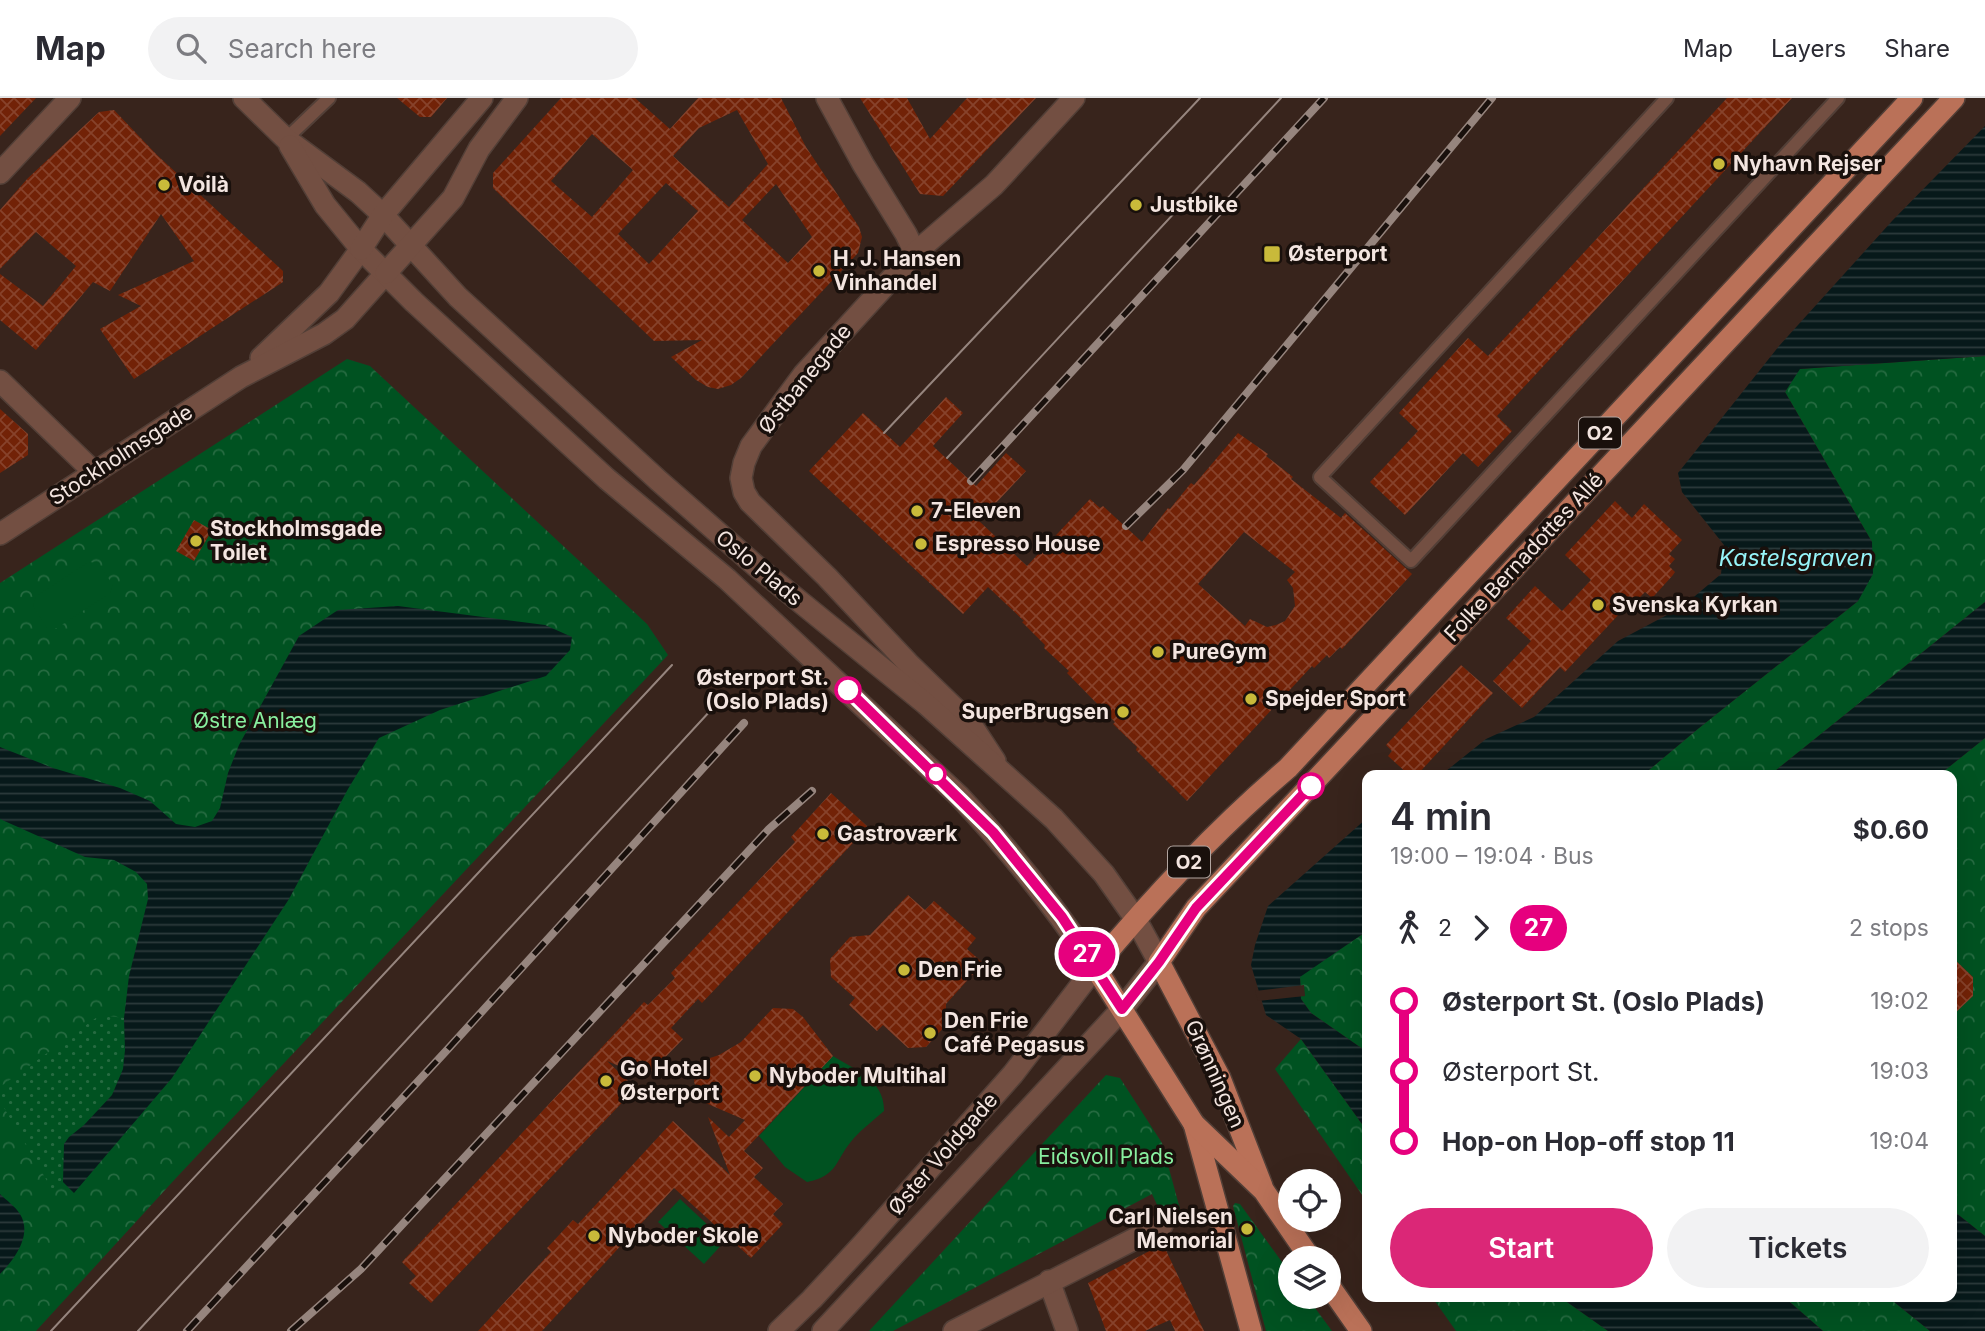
<!DOCTYPE html>
<html lang="en">
<head>
<meta charset="utf-8">
<style>
	:root { --surface:#fff; --page:#f2f2f3; --text:#2b2b33; --muted:#7c7c81; --line:#e1e1e2; --accent:#db2777 }
	body { margin:0; font-family:Inter,sans-serif; background:var(--page); color:var(--text); height:100vh; display:flex; flex-direction:column; font-size:26px; white-space:nowrap }
	* { box-sizing:border-box; margin:0 }
	p { font-size:23px; color:var(--muted) }
	.icon { flex:none; width:38px; height:38px; fill:none; stroke:currentColor; stroke-width:2; stroke-linecap:round; stroke-linejoin:round }
	.map { position:relative; flex:1; overflow:hidden }
	.side { position:absolute; left:1362px; top:672px; width:595px; height:532px; display:flex; flex-direction:column; background:var(--surface); border-radius:14px; box-shadow:0 7px 28px #0002 }
	.side>* { flex:none }
	.badge { padding:0 14px; border-radius:23px; font-size:24px; line-height:46px }
	.tools { position:absolute; left:1278px; top:1071px; display:grid; gap:14px }
	.tools a { display:grid; place-items:center; width:63px; height:63px; border-radius:50%; background:var(--surface); box-shadow:0 7px 28px #0002; font-size:35px }
	.map>.badge { position:absolute; translate:-50% -50%; box-shadow:0 0 0 4px #fff }
	.legs { display:flex; align-items:center; gap:10px; height:77px; padding:0 28px; font-size:23px }
	.legs p { margin-inline-start:auto }
	.headline { display:flex; align-items:center; justify-content:space-between; height:119px; padding:0 28px }
	h1 { font-size:38px; font-weight:600; line-height:52px }
	.primary-button { display:flex; gap:14px; margin-top:auto; padding:14px 28px }
	.primary-button a { flex:1; height:80px; border-radius:42px; background:var(--accent); color:#fff; font-size:28px; font-weight:600; line-height:80px; text-align:center }
	.primary-button a+a { background:var(--page); color:var(--text) }
	ul { padding:0 28px; list-style:none }
	li { display:flex; align-items:center; gap:24px; height:70px; font-size:26px }
	li i { display:grid; place-items:center; width:10px; height:100%; margin:0 9px; background:currentColor }
	li i::after { content:''; width:18px; height:18px; margin:-9px; border:5px solid; border-radius:50%; background:var(--surface) }
	li p { margin-inline-start:auto }
	li:first-child i { background:linear-gradient(#0000 50%,currentColor 0) }
	li:last-child i { background:linear-gradient(currentColor 50%,#0000 0) }
	header { display:flex; align-items:center; gap:42px; box-sizing:border-box; height:98px; padding:0 35px; background:var(--surface); border-bottom:2px solid var(--line) }
	header strong { font-size:33px }
	nav { display:flex; gap:38px; margin-inline-start:auto; font-size:24px }
	.search { width:490px; height:63px; background:var(--page); display:flex; align-items:center; gap:18px; box-sizing:border-box; padding:0 24px; border-radius:38px; color:var(--muted); font-size:26px }
	.map>svg:first-child { display:block }
	.park { fill:url(#park-crowns) }
	.garden { fill:url(#garden-dots) }
	.pitch { fill:#005221 }
	.water { fill:url(#water-rules) }
	.pier { fill:#38241c }
	.building { fill:url(#building-cross-hatch); fill-rule:evenodd }
	.lines { fill:none; stroke-linecap:round; stroke-linejoin:round }
	.service-casing { stroke:#523f37; stroke-width:16 }
	.minor-casing { stroke:#523f37; stroke-width:24 }
	.tertiary-casing { stroke:#523f37; stroke-width:24 }
	.primary-casing { stroke:#523f37; stroke-width:24 }
	.service { stroke:#734f42; stroke-width:12 }
	.minor { stroke:#734f42; stroke-width:21 }
	.tertiary { stroke:#734f42; stroke-width:21 }
	.primary { stroke:#ba7158; stroke-width:21 }
	.tram { stroke:#96857e; stroke-width:2 }
	.rail-casing { stroke:#96857e; stroke-width:8 }
	.rail { stroke:#19100c; stroke-width:5; stroke-dasharray:16; stroke-linecap:butt }
	.line-1-casing { stroke:#fff; stroke-width:16 }
	.line-1 { stroke:#e6007e; stroke-width:10 }
	.poi-dot { fill:#c9ba3a; stroke:#19100c; stroke-width:2.5 }
	.stop-1-dot { fill:#fff; stroke:#e6007e; stroke-width:3.5 }
	.labels { text-anchor:middle; stroke-width:7; stroke-linejoin:round; paint-order:stroke }
	.shield { fill:#19100c; stroke:#b2a5a0; stroke-width:2 }
	.shield-label { font-size:19px; font-weight:bold; fill:#f3e5e0 }
	.poi-label { font-size:21px; font-weight:bold; fill:#f3e5e0; stroke:#19100c; text-anchor:start }
	.street-label { font-size:21px; fill:#f3e5e0; stroke:#19100c }
	.stop-label { font-size:21px; font-weight:bold; fill:#f3e5e0; stroke:#19100c; text-anchor:end }
	.park-label { font-size:21px; fill:#88ef9f; stroke:#19100c }
	.water-label { font-size:23px; font-style:italic; fill:#96f3f8; stroke:#19100c }
</style>
</head>
<body>
<header>
<strong>Map</strong>
<div class="search"><svg class="icon" aria-label="search" viewBox="0 0 24 24"><circle cx="10" cy="10" r="6"/><path d="M15 15l6 6"/></svg>Search here</div>
<nav><a>Map</a><a>Layers</a><a>Share</a></nav>
</header>
<div class="map">
<svg width="1985" height="1233" viewBox="0 0 1985 1233">
	<defs>
		<pattern id="park-crowns" width="20" height="18" patternUnits="userSpaceOnUse" patternTransform="scale(1.75)"><rect width="20" height="18" fill="#005221"/><path d="M2 6a3 3 0 1 1 6 0M12 15a3 3 0 1 1 6 0" fill="none" stroke="#266b41"/></pattern>
		<pattern id="garden-dots" width="8" height="8" patternUnits="userSpaceOnUse" patternTransform="scale(1.75)"><rect width="8" height="8" fill="#005221"/><path d="M2 2h.1M6 6h.1" fill="none" stroke="#266b41" stroke-width="1.8" stroke-linecap="round"/></pattern>
		<pattern id="water-rules" width="6" height="5" patternUnits="userSpaceOnUse" patternTransform="scale(1.75)"><rect width="6" height="5" fill="#07191a"/><path d="M0 2.5h6" fill="none" stroke="#2c3a3b"/></pattern>
		<pattern id="building-cross-hatch" width="8" height="8" patternUnits="userSpaceOnUse" patternTransform="scale(1.75)"><rect width="8" height="8" fill="#722207"/><path d="M0 0l8 8M0 8l8-8" fill="none" stroke="#87422b"/></pattern>
	</defs>
	<rect width="100%" height="100%" fill="#38241c"/>
	<!-- park -->
	<g class="park">
		<path d="M1985,258V504L1770,677H1643L1699,630L1858,503L1872,444L1785,294L1799,271Z"/>
		<path d="M347,261L370,268L647,526L668,557L176,1080L36,1233H0V485Z"/>
		<path d="M1985,640V1138L1951,1111V677H1939Z"/>
		<path d="M1367,833V954L1311,915L1301,901L1300,878Z"/>
		<path d="M1301,941L1367,1033V1104L1275,971Z"/>
		<path d="M1106,977L1120,980L1162,1045L1183,1122L1168,1130L1152,1096L893,1233H869Z"/>
		<path d="M1235,1105L1240,1106L1290,1175V1199H1307L1332,1233H1266L1233,1108Z"/>
		<path d="M1432,1199H1560L1608,1233H1456Z"/>
		<path d="M1784,1199H1888L1930,1233H1823Z"/>
	</g>
	<!-- garden -->
	<path class="garden" d="M100,917L124,920L125,952L119,983L112,997L84,1027L69,1039L62,1057L63,1084L53,1093L0,1003V989Z"/>
	<!-- pitch -->
	<g class="pitch">
		<path d="M89,464L98,465L113,487L110,495L57,530H47L33,508L36,498Z"/>
		<path d="M833,958C855,972 885,982 884,1013C874,1022 863,1030 854,1040C835,1061 839,1078 807,1084L785,1069L759,1038Z"/>
		<path d="M680,1101L725,1143L704,1166L658,1124Z"/>
	</g>
	<!-- water -->
	<g class="water">
		<path d="M1985,28V258L1800,271L1785,294L1872,444L1873,476L1858,503L1699,630L1643,677H1441L1486,641L1534,619L1618,543L1682,509L1721,476L1724,447L1682,394L1678,375L1779,248L1892,123Z"/>
		<path d="M1985,504V640L1939,677H1770Z"/>
		<path d="M398,508L545,527L572,539L570,552L546,578L440,612L379,640L348,691L289,801L172,980L74,1095L63,1084L64,1046L69,1039L84,1027L112,997L123,971L125,952L124,920L129,878L148,801L147,786L136,774L114,762L85,759L0,721V649L53,670L120,690L150,703L176,726L195,729L212,723L220,710L228,675L239,647L299,538L338,512Z"/>
		<path d="M1367,720V833L1300,879L1301,901L1311,915L1367,954V1033L1301,941L1266,917L1251,867L1255,847L1268,808Z"/>
		<path d="M0,1096C6,1102 16,1109 20,1116C33,1137 14,1162 0,1176Z"/>
		<path d="M1951,1111L1985,1138V1233H1930L1888,1199H1951Z"/>
		<path d="M1560,1199H1784L1823,1233H1608Z"/>
	</g>
	<!-- pier -->
	<path class="pier" d="M1304,887L1305,898L1258,903L1255,893Z"/>
	<!-- building -->
	<g class="building">
		<path d="M0,0H36L0,38Z"/>
		<path d="M397,0H447L431,19H420Z"/>
		<path d="M561,0H635L670,31L698,0H781L806,49L859,129L862,139L858,155L741,280L731,287L718,291L708,289L696,282L671,259L702,242L654,243L493,90V75ZM737,12L768,66L729,109L673,58L699,30ZM592,36L633,72L592,119L551,83ZM666,85L698,113L649,166L618,136ZM776,86L812,139L788,165L742,122Z"/>
		<path d="M860,0H907L930,41L967,0H1036L943,98L920,96Z"/>
		<path d="M1727,0H1792L1497,318L1512,333L1478,369L1463,355L1405,417L1370,384L1418,333L1399,315L1468,240L1488,258Z"/>
		<path d="M114,12L157,57L283,173V184L134,281L100,231L141,208L118,197L194,163L161,116L110,193L93,184L36,252L0,222V176L43,208L76,168L36,134L0,171V112L28,80L99,14Z"/>
		<path d="M946,299L963,315L933,348L976,388L1006,355L1026,373L979,423L1027,468L1090,401L1100,410L1103,408L1142,444L1168,410L1170,411L1191,385L1194,387L1238,335L1268,356L1266,358L1293,379L1291,381L1341,420L1345,415L1412,476L1342,551L1340,549L1329,560L1327,557L1314,570L1312,568L1187,703L1136,652L1137,649L1113,626L1115,624L1067,575L1069,573L1044,550L1045,547L1022,524L1024,523L988,489L963,516L809,373L863,315L900,349ZM1244,434L1295,474L1287,482L1293,490L1295,508L1285,523L1276,527L1267,529L1250,521L1245,528L1198,486Z"/>
		<path d="M0,311L28,336V357L0,375Z"/>
		<path d="M1615,403L1632,420L1644,406L1682,442L1669,456L1675,461L1669,468L1675,474L1673,477L1654,498L1651,499L1645,494L1638,501L1636,498L1565,574L1560,569L1522,610L1493,583L1531,543L1506,520L1535,488L1562,513L1591,482L1565,457Z"/>
		<path d="M194,422L212,432L194,463L176,453Z"/>
		<path d="M1461,567L1493,595L1417,677H1409L1388,658L1392,653L1386,647Z"/>
		<path d="M831,695L868,729L702,905L698,901L671,930L683,941L646,979L607,963L636,990L431,1205L409,1185L416,1178L402,1164L644,904L648,907L675,880L671,875L795,744L791,739Z"/>
		<path d="M908,797L925,812L934,803L976,840L967,851L983,865L946,906V927L926,949L908,950L883,927L877,933L849,907L855,900L831,879L830,861L850,839L870,837Z"/>
		<path d="M1951,858L1973,879V898L1951,919Z"/>
		<path d="M773,910L793,911L803,919L833,958L744,1053L763,1070L754,1079L783,1106L773,1116L783,1126L751,1160L674,1090L542,1233H478L551,1154L547,1150L573,1122L578,1126L673,1023L730,1077L708,1019L729,1039L745,1022L701,1003L694,984L698,964L719,957L741,944Z"/>
		<path d="M1163,1146L1204,1233H1175L1170,1222L1145,1233H1106L1088,1185Z"/>
	</g>
	<g class="lines">
		<!-- service casing -->
		<g class="service-casing">
			<g id="service">
				<path d="M1667,0L1320,379L1411,463L1838,0"/>
				<path d="M286,41L329,0"/>
			</g>
		</g>
		<!-- minor casing -->
		<g class="minor-casing">
			<g id="minor">
				<path d="M827,0L863,66L906,136L915,155"/>
				<path d="M0,75L70,0"/>
				<path d="M261,260L329,195L361,151"/>
				<path d="M0,283L95,375"/>
				<path d="M0,436L241,279L324,236L345,221L386,175"/>
				<path d="M995,663L970,625L908,565L827,479L750,404L744,394L741,380L744,365L751,348L804,276L915,155L994,87L1074,0"/>
				<path d="M1049,1183L1067,1233"/>
				<path d="M954,1233L1162,1127"/>
			</g>
		</g>
		<!-- tertiary casing -->
		<g class="tertiary-casing">
			<g id="tertiary">
				<path d="M244,0L286,41L358,94L383,117L458,199L659,383L756,468L926,606L1054,721L1104,776L1135,820L1159,864L1122,911L823,1233"/>
				<path d="M290,48L325,107L361,151L414,204L607,381L727,481L959,698C1009,751 1054,808 1095,869L1013,976L862,1147L812,1201L779,1233"/>
				<path d="M361,151L383,117L482,0"/>
				<path d="M386,175L453,100L479,51L517,0"/>
			</g>
		</g>
		<!-- primary casing -->
		<g class="primary-casing">
			<g id="primary">
				<path d="M1194,1026L1251,1233"/>
				<path d="M1262,1088L1220,980L1159,864L1196,810L1954,0"/>
				<path d="M1310,1160L1264,1093L1194,1026L1095,869C1154,798 1218,730 1288,670L1912,0"/>
				<path d="M1328,1186L1361,1233"/>
			</g>
		</g>
		<!-- service -->
		<use href="#service" class="service"/>
		<!-- minor -->
		<use href="#minor" class="minor"/>
		<!-- tertiary -->
		<use href="#tertiary" class="tertiary"/>
		<!-- primary -->
		<use href="#primary" class="primary"/>
		<!-- tram -->
		<g class="tram">
			<path d="M884,335L1200,0"/>
			<path d="M947,360L1281,0"/>
			<path d="M51,1233L672,567"/>
			<path d="M138,1233L711,612"/>
		</g>
		<!-- rail casing -->
		<g class="rail-casing">
			<g id="rail">
				<path d="M971,383L1324,0"/>
				<path d="M1126,428L1183,372L1492,0"/>
				<path d="M187,1233L447,952L744,625"/>
				<path d="M291,1233L361,1171L769,731L812,693"/>
			</g>
		</g>
		<!-- rail -->
		<use href="#rail" class="rail"/>
	</g>
	<g class="lines">
		<!-- line-1 casing -->
		<g class="line-1-casing">
			<path id="line-1" d="M848,592L993,734L1062,819L1122,911L1159,864L1196,810L1311,688"/>
		</g>
		<!-- line-1 -->
		<use href="#line-1" class="line-1"/>
	</g>
	<!-- markers -->
	<g class="poi-dot">
		<circle cx="1719" cy="66" r="7"/>
		<circle cx="164" cy="87" r="7"/>
		<circle cx="1136" cy="107" r="7"/>
		<rect x="1263" y="147" width="18" height="18" rx="3.5"/>
		<circle cx="819" cy="173" r="7"/>
		<circle cx="917" cy="413" r="7"/>
		<circle cx="196" cy="443" r="7"/>
		<circle cx="921" cy="446" r="7"/>
		<circle cx="1598" cy="507" r="7"/>
		<circle cx="1158" cy="554" r="7"/>
		<circle cx="1251" cy="601" r="7"/>
		<circle cx="1123" cy="614" r="7"/>
		<circle cx="823" cy="736" r="7"/>
		<circle cx="904" cy="872" r="7"/>
		<circle cx="930" cy="935" r="7"/>
		<circle cx="755" cy="978" r="7"/>
		<circle cx="606" cy="983" r="7"/>
		<circle cx="1247" cy="1131" r="7"/>
		<circle cx="594" cy="1138" r="7"/>
	</g>
	<g class="stop-1-dot">
		<circle cx="848" cy="592" r="12"/>
		<circle cx="936" cy="676" r="9"/>
		<circle cx="1311" cy="688" r="12"/>
	</g>
	<g class="labels">
		<!-- shield labels -->
		<g class="shield">
			<rect x="1579" y="319.5" width="42" height="31" rx="5"/>
			<rect x="1168" y="748.5" width="42" height="31" rx="5"/>
		</g>
		<g class="shield-label">
			<text x="1600" y="342">O2</text>
			<text x="1189" y="771">O2</text>
		</g>
		<!-- poi labels -->
		<g class="poi-label">
			<text x="1733" y="73">Nyhavn Rejser</text>
			<text x="178" y="94">Voilà</text>
			<text x="1150" y="114">Justbike</text>
			<text x="1288" y="163">Østerport</text>
			<text x="833" y="168">H. J. Hansen<tspan x="833" dy="24">Vinhandel</tspan></text>
			<text x="931" y="420">7-Eleven</text>
			<text x="210" y="438">Stockholmsgade<tspan x="210" dy="24">Toilet</tspan></text>
			<text x="935" y="453">Espresso House</text>
			<text x="1612" y="514">Svenska Kyrkan</text>
			<text x="1172" y="561">PureGym</text>
			<text x="1265" y="608">Spejder Sport</text>
			<text x="1109" y="621" text-anchor="end">SuperBrugsen</text>
			<text x="837" y="743">Gastroværk</text>
			<text x="918" y="879">Den Frie</text>
			<text x="944" y="930">Den Frie<tspan x="944" dy="24">Café Pegasus</tspan></text>
			<text x="620" y="978">Go Hotel<tspan x="620" dy="24">Østerport</tspan></text>
			<text x="769" y="985">Nyboder Multihal</text>
			<text x="1233" y="1126" text-anchor="end">Carl Nielsen<tspan x="1233" dy="24">Memorial</tspan></text>
			<text x="608" y="1145">Nyboder Skole</text>
		</g>
		<!-- street labels -->
		<g class="street-label">
			<text transform="translate(805 281) rotate(-51)" y="7">Østbanegade</text>
			<text transform="translate(121 357) rotate(-33)" y="7">Stockholmsgade</text>
			<text transform="translate(1524 459) rotate(-47)" y="7">Folke Bernadottes Allé</text>
			<text transform="translate(759 470) rotate(40)" y="7">Oslo Plads</text>
			<text transform="translate(1215 976) rotate(66)" y="7">Grønningen</text>
			<text transform="translate(943 1056) rotate(-49)" y="7">Øster Voldgade</text>
		</g>
		<!-- stop labels -->
		<g class="stop-label">
			<text x="829" y="587">Østerport St.<tspan x="829" dy="24">(Oslo Plads)</tspan></text>
		</g>
		<!-- park labels -->
		<g class="park-label">
			<text x="255" y="630">Østre Anlæg</text>
			<text x="1106" y="1066">Eidsvoll Plads</text>
		</g>
		<!-- water labels -->
		<g class="water-label">
			<text x="1796" y="468">Kastelsgraven</text>
		</g>
	</g>
</svg>
<div class="tools">
<a><svg class="icon" aria-label="locate" viewBox="0 0 24 24"><circle cx="12" cy="12" r="6"/><path d="M12 2v4M12 18v4M2 12h4M18 12h4"/></svg></a>
<a><svg class="icon" aria-label="layers" viewBox="0 0 24 24"><path d="M12 4l9 5-9 5-9-5zM3 14l9 5 9-5"/></svg></a>
</div>
<b class="badge" style="left:1087px;top:856px;background:#e6007e;color:#fff">27</b>
<section class="side">
<div class="headline"><div><h1>4 min</h1><p>19:00 – 19:04 · Bus</p></div><b>$0.60</b></div>
<div class="legs"><svg class="icon" aria-label="walk" viewBox="0 0 24 24"><circle cx="13" cy="4" r="2"/><path d="M13 8l-2 6 4 7M11 14l-3 7M7 12l3-4h3l4 4"/></svg>2<svg class="icon" aria-label="forward" viewBox="0 0 24 24"><path d="M9 5l7 7-7 7"/></svg><b class="badge" style="background:#e6007e;color:#fff">27</b><p>2 stops</p></div>
<ul>
<li><i style="color:#e6007e"></i><b>Østerport St. (Oslo Plads)</b><p>19:02</p></li>
<li><i style="color:#e6007e"></i><span>Østerport St.</span><p>19:03</p></li>
<li><i style="color:#e6007e"></i><b>Hop-on Hop-off stop 11</b><p>19:04</p></li>
</ul>
<div class="primary-button"><a>Start</a><a>Tickets</a></div>
</section>
</div>
</body>
</html>
